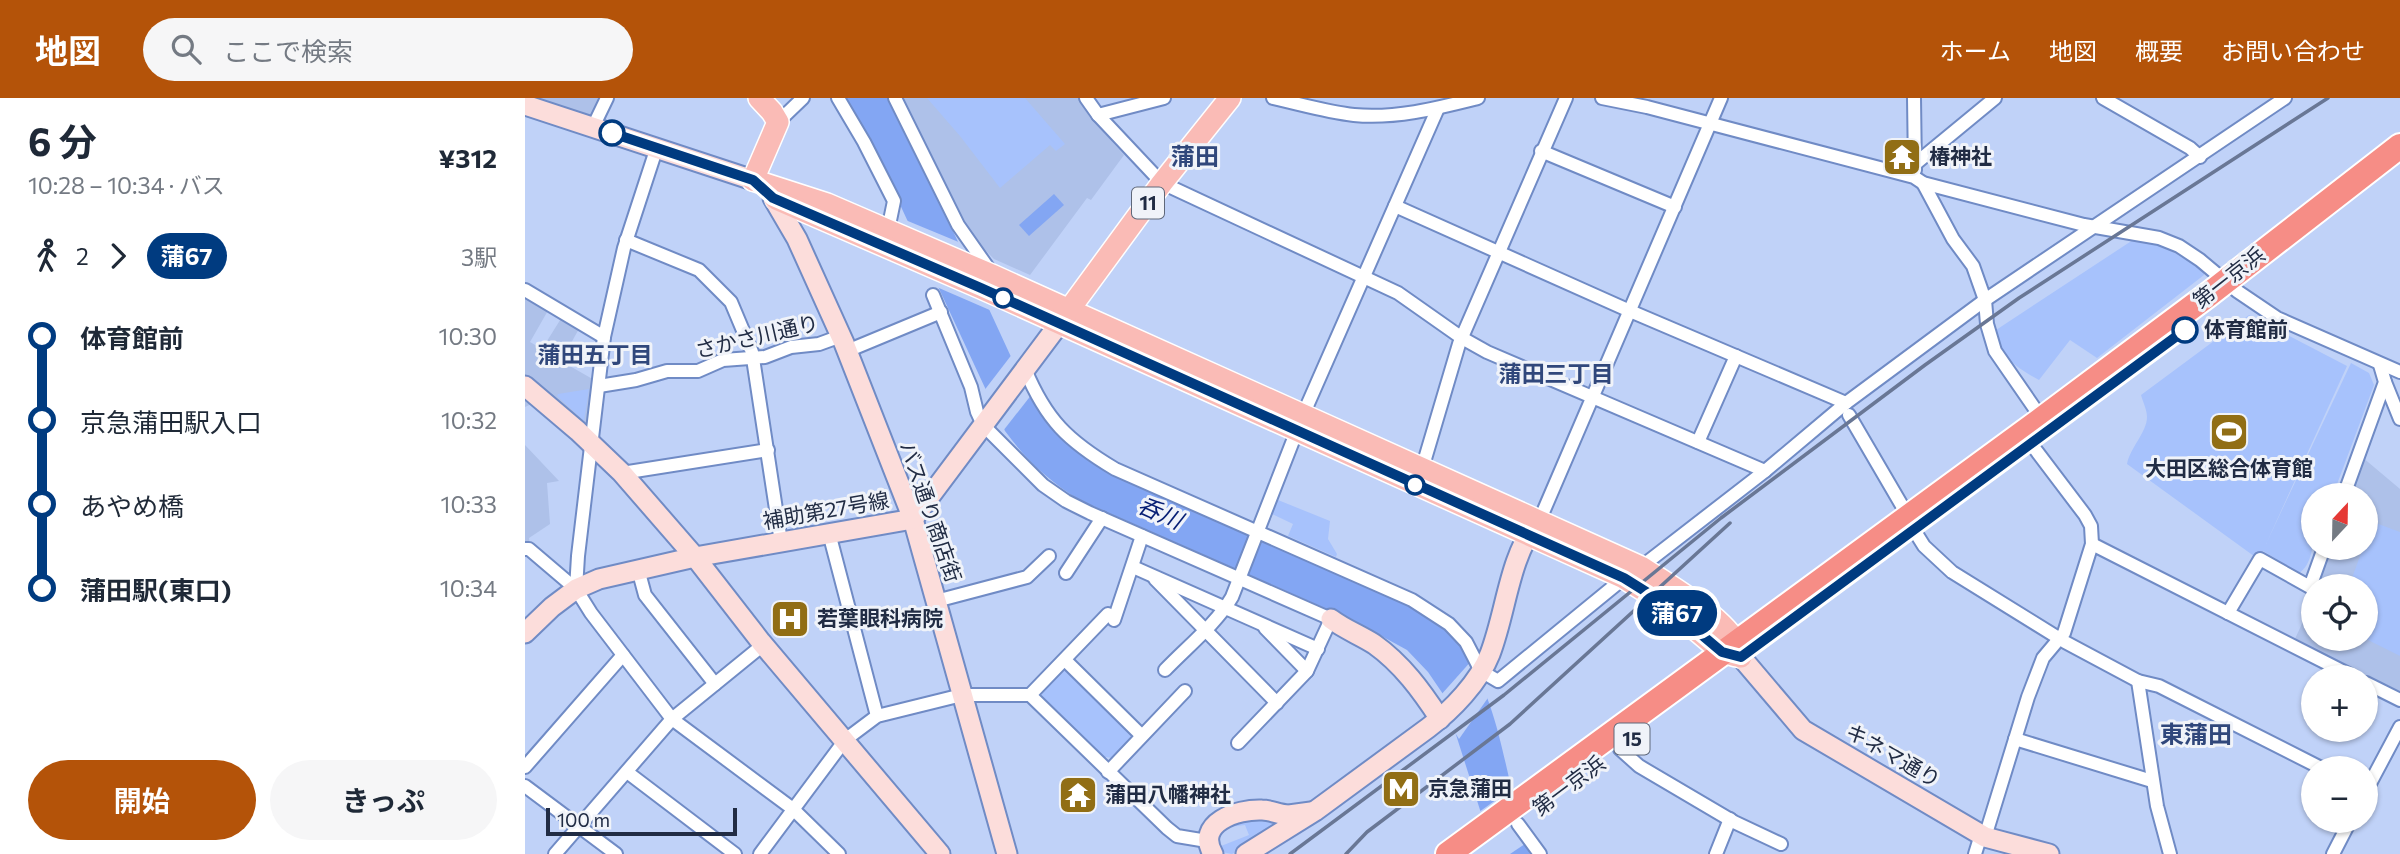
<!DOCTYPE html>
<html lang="ja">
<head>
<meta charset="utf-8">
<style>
	:root { --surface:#fff; --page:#f6f6f7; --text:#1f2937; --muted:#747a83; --accent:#b45309 }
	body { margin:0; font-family:Commissioner,"Noto Sans JP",sans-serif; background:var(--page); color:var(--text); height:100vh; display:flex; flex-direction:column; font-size:26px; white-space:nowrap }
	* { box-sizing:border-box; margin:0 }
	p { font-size:23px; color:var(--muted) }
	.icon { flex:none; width:38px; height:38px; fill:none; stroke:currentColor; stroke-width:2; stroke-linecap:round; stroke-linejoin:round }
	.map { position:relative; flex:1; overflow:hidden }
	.sheet { display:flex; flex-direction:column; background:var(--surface); width:525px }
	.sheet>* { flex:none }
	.badge { padding:0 14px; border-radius:23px; font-size:24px; line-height:46px }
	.needle { width:46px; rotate:22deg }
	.buttons { position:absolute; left:1776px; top:385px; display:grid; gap:14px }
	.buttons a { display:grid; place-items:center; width:77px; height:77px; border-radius:50%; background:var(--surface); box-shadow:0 2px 5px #0004; font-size:35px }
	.scale { position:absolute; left:21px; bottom:18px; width:191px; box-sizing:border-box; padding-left:7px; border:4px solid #212c44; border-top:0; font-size:19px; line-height:24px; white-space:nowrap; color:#212c44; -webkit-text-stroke:5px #f0f3f9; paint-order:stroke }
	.map>.badge { position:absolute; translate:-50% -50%; box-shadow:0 0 0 4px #fff }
	.legs { display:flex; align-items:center; gap:10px; height:77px; padding:0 28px; font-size:23px }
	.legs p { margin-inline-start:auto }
	.overview { display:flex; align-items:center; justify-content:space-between; height:119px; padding:0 28px }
	h1 { font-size:38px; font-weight:700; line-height:52px }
	.button { display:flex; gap:14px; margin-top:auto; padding:14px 28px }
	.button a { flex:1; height:80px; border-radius:42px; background:var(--accent); color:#fff; font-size:28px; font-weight:700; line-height:80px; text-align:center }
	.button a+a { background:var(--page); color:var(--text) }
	ul { padding:0 28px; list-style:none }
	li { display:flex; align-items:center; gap:24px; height:84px; font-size:26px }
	li i { display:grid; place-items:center; width:10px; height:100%; margin:0 9px; background:currentColor }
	li i::after { content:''; width:18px; height:18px; margin:-9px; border:5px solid; border-radius:50%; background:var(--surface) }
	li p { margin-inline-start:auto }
	li:first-child i { background:linear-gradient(#0000 50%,currentColor 0) }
	li:last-child i { background:linear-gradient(currentColor 50%,#0000 0) }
	header { display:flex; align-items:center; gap:42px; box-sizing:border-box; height:98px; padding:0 35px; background:var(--accent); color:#fff }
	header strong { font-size:33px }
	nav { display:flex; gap:38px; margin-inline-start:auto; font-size:24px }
	.search { width:490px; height:63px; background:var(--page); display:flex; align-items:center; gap:18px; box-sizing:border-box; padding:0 24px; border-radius:38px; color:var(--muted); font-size:26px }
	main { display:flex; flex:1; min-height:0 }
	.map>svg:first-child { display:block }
	.built { fill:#aec1e9 }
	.green { fill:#a7c2fc }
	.water { fill:#83a6f3 }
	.pier { fill:#c0d2f8 }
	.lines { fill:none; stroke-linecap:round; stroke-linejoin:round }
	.street-casing { stroke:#708bc5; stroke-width:16 }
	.secondary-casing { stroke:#708bc5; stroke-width:23 }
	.primary-casing { stroke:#fff; stroke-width:24 }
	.highway-casing { stroke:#fff; stroke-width:28 }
	.street { stroke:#fff; stroke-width:12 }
	.secondary { stroke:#fcdddb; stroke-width:19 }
	.primary { stroke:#fabbb6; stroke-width:21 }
	.highway { stroke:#f68d86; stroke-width:24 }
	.rail { stroke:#697795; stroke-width:3.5 }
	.line-1-casing { stroke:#fff; stroke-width:16 }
	.line-1 { stroke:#003b80; stroke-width:10 }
	.stop-1-dot { fill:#fff; stroke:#003b80; stroke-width:3.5 }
	.labels { text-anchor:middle; stroke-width:6; stroke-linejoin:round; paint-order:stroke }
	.shield { fill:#f0f3f9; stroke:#5f687a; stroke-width:2 }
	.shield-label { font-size:19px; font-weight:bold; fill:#212c44 }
	.poi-label { font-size:21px; font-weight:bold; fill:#212c44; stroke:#f0f3f9; text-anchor:start }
	.street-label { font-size:21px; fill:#212c44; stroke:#f0f3f9 }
	.stop-label { font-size:21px; font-weight:bold; fill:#212c44; stroke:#f0f3f9; text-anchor:start }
	.neighbourhood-label { font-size:23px; font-weight:bold; fill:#30477b; stroke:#f0f3f9 }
	.water-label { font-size:23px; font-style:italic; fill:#061e74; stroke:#f0f3f9 }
	.quarter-label { font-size:24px; font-weight:bold; fill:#30477b; stroke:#f0f3f9 }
</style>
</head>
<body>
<header>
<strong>地図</strong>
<div class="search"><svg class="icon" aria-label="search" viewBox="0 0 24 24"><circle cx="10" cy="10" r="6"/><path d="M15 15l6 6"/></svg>ここで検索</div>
<nav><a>ホーム</a><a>地図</a><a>概要</a><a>お問い合わせ</a></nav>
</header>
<main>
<section class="sheet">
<div class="overview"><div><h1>6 分</h1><p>10:28 – 10:34 · バス</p></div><b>¥312</b></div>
<div class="legs"><svg class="icon" aria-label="walk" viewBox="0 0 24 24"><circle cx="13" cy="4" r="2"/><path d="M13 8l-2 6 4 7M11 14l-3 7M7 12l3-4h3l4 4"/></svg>2<svg class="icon" aria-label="forward" viewBox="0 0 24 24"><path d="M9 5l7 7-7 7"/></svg><b class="badge" style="background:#003b80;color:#fff">蒲67</b><p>3駅</p></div>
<ul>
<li><i style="color:#003b80"></i><b>体育館前</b><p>10:30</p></li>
<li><i style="color:#003b80"></i><span>京急蒲田駅入口</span><p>10:32</p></li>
<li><i style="color:#003b80"></i><span>あやめ橋</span><p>10:33</p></li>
<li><i style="color:#003b80"></i><b>蒲田駅(東口)</b><p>10:34</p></li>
</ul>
<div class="button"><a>開始</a><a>きっぷ</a></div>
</section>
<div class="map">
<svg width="1875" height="756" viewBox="0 0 1875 756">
	<rect width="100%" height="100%" fill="#c0d2f8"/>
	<!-- built -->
	<g class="built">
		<path d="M11,0H80L66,29Z"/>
		<path d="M376,0H553L564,18L599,57L566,102L562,100L505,177L469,161L446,138Z"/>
		<path d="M0,194L25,209L5,244L17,251L37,219L55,229L36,263L71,283L64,338L20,300L0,309Z"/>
		<path d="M0,347L34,383L22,385L25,426L4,440L5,448L0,451Z"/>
		<path d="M1837,359L1875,391V597L1769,543L1788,502V541H1841V488H1788V496L1786,495L1802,450H1841V397H1822Z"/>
	</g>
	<!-- green -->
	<g class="green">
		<path d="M402,0H500L540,46L531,53L525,47L475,90L435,38Z"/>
		<path d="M1614,138C1638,147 1658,159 1679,174V177L1572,260L1545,242L1514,282C1489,268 1479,261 1468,234Z"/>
		<path d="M1724,217L1822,268L1741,446L1826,265L1844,275L1849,287L1808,397H1788C1788,418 1794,463 1774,475L1738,453L1733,461L1602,366C1605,350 1622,334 1622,319C1622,312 1618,304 1616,297Z"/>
		<path d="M64,291L59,323L32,298L33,296Z"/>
		<path d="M753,402L805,423L803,441L812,456L811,459L763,438L768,426L747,416Z"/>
		<path d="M1848,424L1875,434V558L1841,541V488H1824L1838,450H1841V442Z"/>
		<path d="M538,569H541L607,634L608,640L587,660L574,658L517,602V590Z"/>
		<path d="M740,718L748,722L751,731L707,756L697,754L696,748L724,737L720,727L695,730Z"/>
	</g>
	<!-- water -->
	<g class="water">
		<path d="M320,0H362L393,57L504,298L523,327L539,343L587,376L890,510C908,522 926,534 938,552C979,612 980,690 1005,756H966L956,715L918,596L903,574L882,552L831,524L554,402C522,381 502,363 480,333L365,85Z"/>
		<path d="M529,96L539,107L504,138L494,127Z"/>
	</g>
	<!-- pier -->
	<g class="pier">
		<path d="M378,121L436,145L467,213L407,187Z"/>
		<path d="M488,255L507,296L478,333L458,294Z"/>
		<path d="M948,561L965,597L934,641L922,622L915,598Z"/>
		<path d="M989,689L1003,744L985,756H964L954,714Z"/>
	</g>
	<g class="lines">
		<!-- street casing -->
		<g class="street-casing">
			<g id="street">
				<path d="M313,0L339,44L369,103L363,132"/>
				<path d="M370,0L433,127L466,174"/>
				<path d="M561,0L573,17L637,85L873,195L937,240L962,254L1240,373"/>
				<path d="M748,0C775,6 802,14 829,17C871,21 913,10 953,0"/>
				<path d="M1077,0L1122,9L1389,79L1398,85L1559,127L1634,140L1654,148L1675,162L1712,193L1752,220L1875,274"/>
				<path d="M1389,0L1390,72"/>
				<path d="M1578,0L1665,50L1675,59"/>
				<path d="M573,17L639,0"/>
				<path d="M253,24L278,0"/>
				<path d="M68,29L82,0"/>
				<path d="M1016,53L1150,109"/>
				<path d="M1390,66L1470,0"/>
				<path d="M1398,85L1428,141L1448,168L1460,202L1462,226L1470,253L1517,321"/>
				<path d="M870,108L1105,213L1321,305"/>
				<path d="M101,142L174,172L206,204L227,254L256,444"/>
				<path d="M0,192L79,239"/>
				<path d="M408,197L446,289L452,314L458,327L518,387L541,403L565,415L806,521L782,573L713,645"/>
				<path d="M322,253L416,214"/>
				<path d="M500,271C521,322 543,343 590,371L887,502L924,526L941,544L956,573L973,583L1099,480"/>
				<path d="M1860,284L1875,321"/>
				<path d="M74,288L111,282L142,273H173L198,262L240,259L266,249L294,246L316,238"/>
				<path d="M1324,317L1383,418"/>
				<path d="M1173,344L1211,258"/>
				<path d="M897,371L934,246L1041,0"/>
				<path d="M97,375L243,352"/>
				<path d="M1819,397L1860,284L1855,267"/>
				<path d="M1013,423L1019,412L1196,0"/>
				<path d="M1389,432L1399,448L1427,474L1540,544L1613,583L1634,588L1796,670"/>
				<path d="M304,435L352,618"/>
				<path d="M1567,446L1829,579"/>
				<path d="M0,451H4L51,491L66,515L147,621L268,711L314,756"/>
				<path d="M608,469L793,551"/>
				<path d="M1116,469L1240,373L1321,305L1460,202L1760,0"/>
				<path d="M113,471L120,497L190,586"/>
				<path d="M541,475L577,420"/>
				<path d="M630,481L752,605"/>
				<path d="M51,491L53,458L79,239L99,150L132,49"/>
				<path d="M411,503L502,479L524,458"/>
				<path d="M1703,515L1735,461L1785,489L1799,450"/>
				<path d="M589,522L617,438"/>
				<path d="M740,530L782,573"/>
				<path d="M540,562L616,637"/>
				<path d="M640,572C661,550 692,525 707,499L778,317L913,10"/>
				<path d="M1613,583L1632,708L1645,756"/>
				<path d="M1841,585L1875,602"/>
				<path d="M505,597L642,730L652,738L682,743"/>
				<path d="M1490,641L1627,683"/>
				<path d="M1095,651L1114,668L1209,724L1256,746"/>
				<path d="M0,669L98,557"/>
				<path d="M102,674L210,756"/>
				<path d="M583,674L660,593"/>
				<path d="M0,688L91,756"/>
				<path d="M1841,693L1875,629"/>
				<path d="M993,726L1015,756"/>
				<path d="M30,756L147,621L233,551L236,544"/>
				<path d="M235,756L320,642L352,618L437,597H505L583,516"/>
				<path d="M1191,756L1205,721"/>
				<path d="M1450,756L1454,743L1460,739L1503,599L1518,560L1539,535L1567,446L1566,428L1560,417L1507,347"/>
				<path d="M1808,756L1825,723"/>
			</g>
		</g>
		<!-- secondary casing -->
		<g class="secondary-casing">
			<g id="secondary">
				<path d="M0,7L228,82"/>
				<path d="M248,100L272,141L319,245L388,421L482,756"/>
				<path d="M0,288L53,333L97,375L170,459L236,544L415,756"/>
				<path d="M806,521C819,531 835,537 849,546C877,566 896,592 915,621"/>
				<path d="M0,535L27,509L51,491L74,481L170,459L388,421L534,226"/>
				<path d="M1216,559L1278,632L1460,739L1524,756"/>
				<path d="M688,756C670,725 712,711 737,712C746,712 754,717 764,717C771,716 779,715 786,714"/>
				<path d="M721,756L790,713L903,630C927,612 954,584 965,556C982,511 983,463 1012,423"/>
			</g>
		</g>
		<!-- primary casing -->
		<g class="primary-casing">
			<g id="primary">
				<path d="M228,82L302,106L469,178L1116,469C1143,486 1195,517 1211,544C1213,548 1214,555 1216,559"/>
				<path d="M228,82L253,24L247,14L234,0"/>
				<path d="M251,101L456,190L1099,480L1139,505L1197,554L1211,558"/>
				<path d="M535,224L637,85L705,0"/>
			</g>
		</g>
		<!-- highway casing -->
		<g class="highway-casing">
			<path id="highway" d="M923,756L1517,321L1683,197L1875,48"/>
		</g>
		<!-- street -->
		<use href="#street" class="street"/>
		<!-- secondary -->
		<use href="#secondary" class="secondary"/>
		<!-- primary -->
		<use href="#primary" class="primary"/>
		<!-- highway -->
		<use href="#highway" class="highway"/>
		<!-- rail -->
		<g class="rail">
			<path d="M765,756L979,597L1196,420L1400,267L1494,200L1803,0"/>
			<path d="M821,756L842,734L985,626L1205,425"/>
		</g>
	</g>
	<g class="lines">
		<!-- line-1 casing -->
		<g class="line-1-casing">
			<path id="line-1" d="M87,35L228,82L248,100L456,190L1099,480L1139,505L1197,554L1216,559L1660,232"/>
		</g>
		<!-- line-1 -->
		<use href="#line-1" class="line-1"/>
	</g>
	<!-- icons -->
	<defs>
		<g id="temple-square" transform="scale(2.0125)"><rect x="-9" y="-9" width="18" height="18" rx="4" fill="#916e15" stroke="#f0f3f9"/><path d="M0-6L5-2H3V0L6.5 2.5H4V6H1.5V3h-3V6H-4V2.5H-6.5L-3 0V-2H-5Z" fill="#fff"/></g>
		<g id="stadium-square" transform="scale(2.0125)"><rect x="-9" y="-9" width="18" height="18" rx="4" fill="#916e15" stroke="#f0f3f9"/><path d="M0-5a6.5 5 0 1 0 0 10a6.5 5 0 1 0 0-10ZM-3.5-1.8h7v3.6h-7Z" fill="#fff"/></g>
		<g id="hospital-square" transform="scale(2.0125)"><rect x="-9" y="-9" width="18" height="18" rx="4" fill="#916e15" stroke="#f0f3f9"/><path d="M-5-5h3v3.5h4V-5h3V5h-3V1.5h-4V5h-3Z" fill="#fff"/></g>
		<g id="metro-square" transform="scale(2.0125)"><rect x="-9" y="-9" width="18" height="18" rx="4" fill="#916e15" stroke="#f0f3f9"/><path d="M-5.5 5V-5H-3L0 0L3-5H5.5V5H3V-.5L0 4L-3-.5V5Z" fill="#fff"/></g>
	</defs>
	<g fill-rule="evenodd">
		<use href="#temple-square" x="1377" y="59"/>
		<use href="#stadium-square" x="1704" y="334"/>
		<use href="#hospital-square" x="265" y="521"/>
		<use href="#metro-square" x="876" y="691"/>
		<use href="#temple-square" x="553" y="697"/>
	</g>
	<!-- markers -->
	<g class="stop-1-dot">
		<circle cx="87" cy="35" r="12"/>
		<circle cx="478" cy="200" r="9"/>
		<circle cx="1660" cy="232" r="12"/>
		<circle cx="890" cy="387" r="9"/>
	</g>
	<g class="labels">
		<!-- shield labels -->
		<g class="shield">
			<rect x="607" y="89.5" width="32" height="31" rx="5"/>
			<rect x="1089.5" y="625.5" width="35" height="31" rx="5"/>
		</g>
		<g class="shield-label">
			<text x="623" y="112">11</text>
			<text x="1107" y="648">15</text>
		</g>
		<!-- poi labels -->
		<g class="poi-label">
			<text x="1404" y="66">椿神社</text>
			<text x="1704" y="378" text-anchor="middle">大田区総合体育館</text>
			<text x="292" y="528">若葉眼科病院</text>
			<text x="903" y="698">京急蒲田</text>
			<text x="580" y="704">蒲田八幡神社</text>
		</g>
		<!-- street labels -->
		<g class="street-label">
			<text transform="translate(1704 180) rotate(-38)" y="7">第一京浜</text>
			<text transform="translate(232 239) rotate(-13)" y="7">さかさ川通り</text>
			<text transform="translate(301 413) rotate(-10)" y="7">補助第27号線</text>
			<text transform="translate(405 414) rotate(71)" y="7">バス通り商店街</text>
			<text transform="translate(1368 658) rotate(30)" y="7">キネマ通り</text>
			<text transform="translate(1044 688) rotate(-37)" y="7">第一京浜</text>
		</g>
		<!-- stop labels -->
		<g class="stop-label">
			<text x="1679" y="239">体育館前</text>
		</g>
		<!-- neighbourhood labels -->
		<g class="neighbourhood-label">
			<text x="70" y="265">蒲田五丁目</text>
			<text x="1031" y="284">蒲田三丁目</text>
		</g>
		<!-- water labels -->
		<g class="water-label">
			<text transform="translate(635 415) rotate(24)" y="8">呑川</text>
		</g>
		<!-- quarter labels -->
		<g class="quarter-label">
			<text x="670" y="67">蒲田</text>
			<text x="1671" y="645">東蒲田</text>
		</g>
	</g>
</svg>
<div class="buttons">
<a><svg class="needle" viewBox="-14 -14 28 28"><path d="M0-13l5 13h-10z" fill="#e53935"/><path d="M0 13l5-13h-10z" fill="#747a83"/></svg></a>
<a><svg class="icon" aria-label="locate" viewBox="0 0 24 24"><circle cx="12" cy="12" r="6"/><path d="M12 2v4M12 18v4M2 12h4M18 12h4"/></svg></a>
<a>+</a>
<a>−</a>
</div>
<div class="scale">100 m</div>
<b class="badge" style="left:1152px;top:515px;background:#003b80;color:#fff">蒲67</b>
</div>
</main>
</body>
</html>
